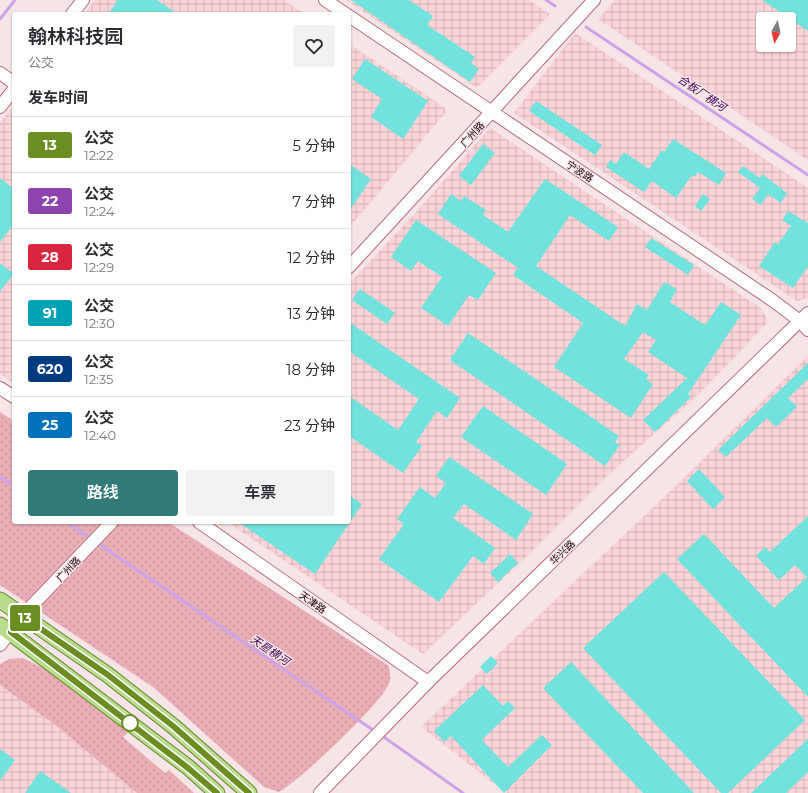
<!DOCTYPE html>
<html lang="zh">
<head>
<meta charset="utf-8">
<style>
	:root { --surface:#fff; --page:#f2f2f3; --text:#2b2b33; --muted:#7c7c81; --line:#e1e1e2; --accent:#327a77 }
	body { margin:0; font-family:Montserrat,"Noto Sans SC",sans-serif; background:var(--page); color:var(--text); height:100vh; display:flex; flex-direction:column; font-size:15px; white-space:nowrap }
	* { box-sizing:border-box; margin:0 }
	p { font-size:13px; color:var(--muted) }
	.icon { flex:none; width:22px; height:22px; fill:none; stroke:currentColor; stroke-width:2; stroke-linecap:round; stroke-linejoin:round }
	.map { position:relative; flex:1; overflow:hidden }
	.drawer { position:absolute; left:12px; top:12px; width:339px; height:512px; display:flex; flex-direction:column; background:var(--surface); border-radius:4px; box-shadow:0 1px 3px #0004 }
	.drawer>* { flex:none }
	.badge { padding:0 8px; border-radius:3px; font-size:14px; line-height:26px }
	.needle { width:26px; rotate:188deg }
	.buttons { position:absolute; left:756px; top:12px; display:grid; gap:8px }
	.buttons a { display:grid; place-items:center; width:40px; height:40px; border-radius:4px; background:var(--surface); box-shadow:0 1px 3px #0004; font-size:20px }
	.map>.badge { position:absolute; translate:-50% -50%; box-shadow:0 0 0 2px #fff }
	h2 { padding:0 16px; font-size:15px; line-height:36px }
	.round { display:grid; place-items:center; flex:none; width:42px; height:42px; border-radius:4px; background:var(--page) }
	.head { display:flex; align-items:center; justify-content:space-between; height:68px; padding:0 16px }
	h1 { font-size:19px; font-weight:600; line-height:30px }
	.button { display:flex; gap:8px; margin-top:auto; padding:8px 16px }
	.button a { flex:1; height:46px; border-radius:4px; background:var(--accent); color:#fff; font-size:16px; font-weight:600; line-height:46px; text-align:center }
	.button a+a { background:var(--page); color:var(--text) }
	ul { padding:0; list-style:none }
	li { display:flex; align-items:center; gap:12px; height:56px; padding:0 16px; border-top:1px solid var(--line) }
	li div { flex:1 }
	li b { display:block; font-size:15px }
	li em { font-style:normal }
	li .badge { min-width:44px; font-weight:700; text-align:center }
	.map>svg:first-child { display:block }
	.industrial { fill:url(#industrial-grid); fill-rule:evenodd }
	.grass { fill:url(#grass-dots) }
	.lines { fill:none; stroke-linecap:round; stroke-linejoin:round }
	.stream { stroke:#cda4e8; stroke-width:3 }
	.building { fill:#72e2dc }
	.minor-casing { stroke:#b76c77; stroke-width:14 }
	.major-casing { stroke:#63832d; stroke-width:17 }
	.minor { stroke:#fff; stroke-width:12 }
	.major { stroke:#b8dd8d; stroke-width:15 }
	.line-casing { stroke:#fff; stroke-width:9 }
	.line { stroke:#6b8e23; stroke-width:6 }
	.stop-dot { fill:#fff; stroke:#6b8e23; stroke-width:2 }
	.labels { text-anchor:middle; stroke-width:3; stroke-linejoin:round; paint-order:stroke }
	.street-label { font-size:10px; fill:#1d0408; stroke:#f6e4e6 }
	.water-label { font-size:11px; font-style:italic; fill:#3e0658; stroke:#f6e4e6 }
</style>
</head>
<body>
<div class="map">
<svg width="808" height="793" viewBox="0 0 808 793">
	<defs>
		<pattern id="industrial-grid" width="8" height="8" patternUnits="userSpaceOnUse"><rect width="8" height="8" fill="#fad4d8"/><path d="M0 4h8M4 0v8" fill="none" stroke="#d6b4b8"/></pattern>
		<pattern id="grass-dots" width="8" height="8" patternUnits="userSpaceOnUse"><rect width="8" height="8" fill="#e9aeb5"/><path d="M2 2h.1M6 6h.1" fill="none" stroke="#c7949a" stroke-width="1.8" stroke-linecap="round"/></pattern>
	</defs>
	<rect width="100%" height="100%" fill="#f6e4e6"/>
	<!-- industrial -->
	<g class="industrial">
		<path d="M95,0H284L305,14H84Z"/>
		<path d="M346,0H529L550,14L477,88Z"/>
		<path d="M615,0H808V160L598,19ZM763,19H789V45H763Z"/>
		<path d="M575,33L808,188V298L797,301L514,113Z"/>
		<path d="M349,44L444,107L446,112L349,228Z"/>
		<path d="M14,105V383L0,374V123Z"/>
		<path d="M490,128L762,309L768,322L696,397L608,475L526,557L423,654L227,522H349V284L418,210Z"/>
		<path d="M808,356V793H506L421,727L682,480Z"/>
		<path d="M0,685L54,724L137,793H0Z"/>
	</g>
	<!-- grass -->
	<g class="grass">
		<path d="M0,412L14,421V522H168L389,666C389,671 391,677 390,681C385,701 299,781 279,792L264,787L153,687L0,585Z"/>
		<path d="M23,658L43,668L128,732L123,737L165,773L169,770L194,793H137L54,724L0,685V664L9,659Z"/>
	</g>
	<g class="lines">
		<!-- stream -->
		<g class="stream">
			<path d="M546,0L555,6"/>
			<path d="M0,19L15,0"/>
			<path d="M586,27L808,175"/>
			<path d="M0,477L14,486"/>
			<path d="M67,522L91,539"/>
			<path d="M96,542L376,732"/>
			<path d="M381,735L463,793"/>
		</g>
	</g>
	<!-- building -->
	<g class="building">
		<path d="M118,0H157L178,14H108Z"/>
		<path d="M351,0H409L433,16L427,25L475,57L471,63L479,69L470,82Z"/>
		<path d="M762,0H808V31Z"/>
		<path d="M365,59L428,101L403,139L371,117L382,99L352,79Z"/>
		<path d="M536,101L602,145L595,155L529,111Z"/>
		<path d="M673,139L726,173L719,185L698,172L695,177L692,175L676,198L652,181L644,192L606,167L610,160L616,164L624,152L649,169L662,150L664,152Z"/>
		<path d="M483,144L495,153L471,185L459,176Z"/>
		<path d="M349,164L371,179L349,211Z"/>
		<path d="M743,166L760,178L762,174L787,193L781,203L768,194L761,205L752,199L760,188L738,172Z"/>
		<path d="M0,178L14,189V224L0,242Z"/>
		<path d="M545,179L618,227L609,241L570,215L536,266L625,326L637,304L647,310L664,282L677,289L670,302L705,325L721,302L741,315L688,394L691,397L655,432L643,420L687,378L648,352L656,340L643,332L624,359L649,375L646,379L653,384L631,418L554,367L583,323L513,275L518,268L438,214L451,194L461,201L464,196L486,210L483,215L508,232Z"/>
		<path d="M703,194L710,199L701,211L695,206Z"/>
		<path d="M788,211L808,223V266L793,288L759,266L775,242L778,244L791,226L782,220Z"/>
		<path d="M416,220L496,273L478,300L469,295L448,326L421,308L442,277L418,261L411,271L391,257Z"/>
		<path d="M651,238L694,265L688,275L645,247Z"/>
		<path d="M0,263L14,274L0,291Z"/>
		<path d="M360,289L395,313L387,324L352,300Z"/>
		<path d="M349,322L460,398L447,418L437,411L416,442L422,446L403,473L349,436V396L398,430L419,399L349,351Z"/>
		<path d="M468,333L619,436L615,442L620,445L605,466L450,360Z"/>
		<path d="M808,363V379L788,398L797,407L776,427L767,418L726,457L718,450Z"/>
		<path d="M483,406L567,464L546,495L461,437Z"/>
		<path d="M449,457L533,514L516,540L464,504L453,518L495,548L484,564L473,556L439,602L379,559L404,524L397,519L420,487L435,498L446,483L436,476Z"/>
		<path d="M699,469L725,497L713,509L687,481Z"/>
		<path d="M349,495L362,504L315,574L238,522H349Z"/>
		<path d="M808,516V697L677,559L704,534L774,608L807,577L795,565L779,580L756,556L765,547L770,552Z"/>
		<path d="M510,554L518,563L498,582L490,573Z"/>
		<path d="M664,572L805,720L728,793H721L583,648Z"/>
		<path d="M491,656L498,663L487,674L480,667Z"/>
		<path d="M571,662L694,793H643L543,688Z"/>
		<path d="M483,685L503,706L508,701L515,708L482,740L508,767L542,735L552,745L504,793L451,736L444,742L434,731Z"/>
		<path d="M808,739V772L786,793H751Z"/>
		<path d="M0,749L15,760L0,781Z"/>
		<path d="M40,771L71,793H25Z"/>
	</g>
	<g class="lines">
		<!-- minor casing -->
		<g class="minor-casing">
			<g id="minor">
				<path d="M325,0L346,14"/>
				<path d="M72,14L83,0"/>
				<path d="M349,16L772,300L800,321L808,330"/>
				<path d="M0,73L14,83"/>
				<path d="M0,107L14,89"/>
				<path d="M349,267L594,0"/>
				<path d="M0,388L14,397"/>
				<path d="M199,522L428,682"/>
				<path d="M0,645L22,616L112,522"/>
				<path d="M320,793L428,682L808,313"/>
			</g>
		</g>
		<!-- major casing -->
		<g class="major-casing">
			<g id="major">
				<path d="M0,600L108,675L173,726L249,793"/>
				<path d="M0,625L127,721L188,767L217,793"/>
			</g>
		</g>
		<!-- minor -->
		<use href="#minor" class="minor"/>
		<!-- major -->
		<use href="#major" class="major"/>
	</g>
	<g class="lines">
		<!-- line casing -->
		<g class="line-casing">
			<path id="line" d="M217,793L188,768L11,632L22,616L108,675L173,726L249,793"/>
		</g>
		<!-- line -->
		<use href="#line" class="line"/>
	</g>
	<!-- markers -->
	<circle class="stop-dot" cx="130" cy="723" r="8"/>
	<g class="labels">
		<!-- street labels -->
		<g class="street-label">
			<text transform="translate(472 134) rotate(-47)" y="4">广州路</text>
			<text transform="translate(580 171) rotate(34)" y="4">宁波路</text>
			<text transform="translate(562 552) rotate(-44)" y="4">华兴路</text>
			<text transform="translate(68 569) rotate(-46)" y="4">广州路</text>
			<text transform="translate(313 602) rotate(35)" y="4">天津路</text>
		</g>
		<!-- water labels -->
		<g class="water-label">
			<text transform="translate(702 93) rotate(34)" y="4">合板厂横河</text>
			<text transform="translate(270 650) rotate(34)" y="4">天星横河</text>
		</g>
	</g>
</svg>
<div class="buttons">
<a><svg class="needle" viewBox="-14 -14 28 28"><path d="M0-13l5 13h-10z" fill="#e53935"/><path d="M0 13l5-13h-10z" fill="#7c7c81"/></svg></a>
</div>
<b class="badge" style="left:25px;top:618px;background:#6b8e23;color:#fff">13</b>
<section class="drawer">
<div class="head"><div><h1>翰林科技园</h1><p>公交</p></div><a class="round"><svg class="icon" aria-label="heart" viewBox="0 0 24 24"><path d="M12 20l-8-8c-3-5 5-10 8-4 3-6 11-1 8 4z"/></svg></a></div>
<h2>发车时间</h2>
<ul>
<li><span class="badge" style="background:#6b8e23;color:#fff">13</span><div><b>公交</b><p>12:22</p></div><em>5 分钟</em></li>
<li><span class="badge" style="background:#8e44ad;color:#fff">22</span><div><b>公交</b><p>12:24</p></div><em>7 分钟</em></li>
<li><span class="badge" style="background:#d7263d;color:#fff">28</span><div><b>公交</b><p>12:29</p></div><em>12 分钟</em></li>
<li><span class="badge" style="background:#00a3b4;color:#fff">91</span><div><b>公交</b><p>12:30</p></div><em>13 分钟</em></li>
<li><span class="badge" style="background:#003b80;color:#fff">620</span><div><b>公交</b><p>12:35</p></div><em>18 分钟</em></li>
<li><span class="badge" style="background:#0072bc;color:#fff">25</span><div><b>公交</b><p>12:40</p></div><em>23 分钟</em></li>
</ul>
<div class="button"><a>路线</a><a>车票</a></div>
</section>
</div>
</body>
</html>
